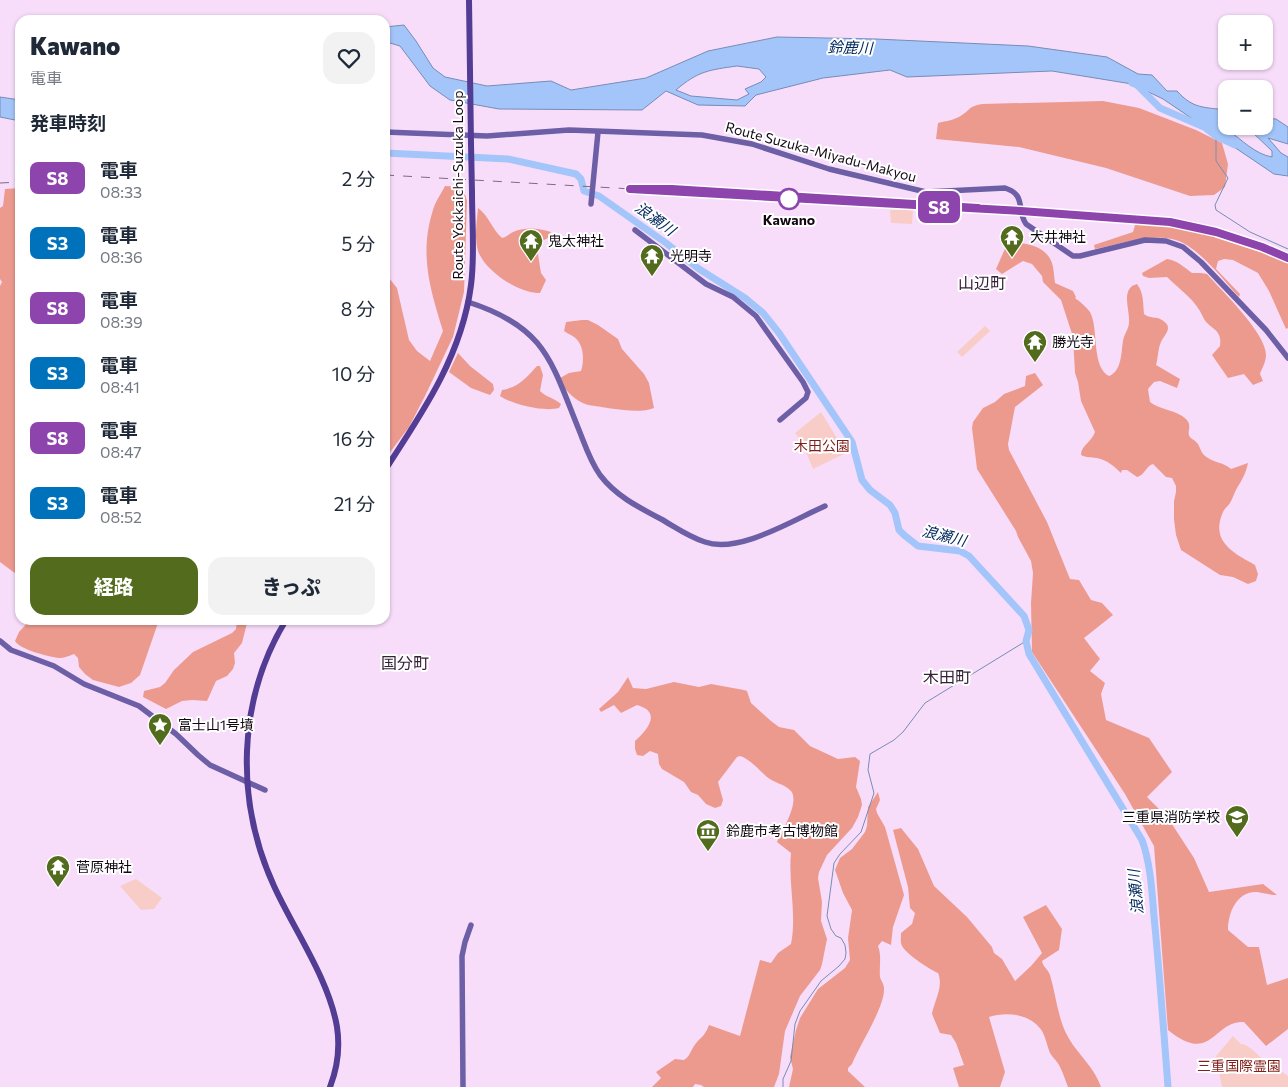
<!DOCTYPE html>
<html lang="ja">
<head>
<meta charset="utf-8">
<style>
	:root { --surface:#fff; --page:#f2f2f3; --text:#1f2937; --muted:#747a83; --accent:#526b1d }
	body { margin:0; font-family:Commissioner,"Noto Sans JP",sans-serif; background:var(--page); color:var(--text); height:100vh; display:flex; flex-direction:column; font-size:19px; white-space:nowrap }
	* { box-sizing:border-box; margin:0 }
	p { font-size:16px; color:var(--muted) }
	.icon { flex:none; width:28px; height:28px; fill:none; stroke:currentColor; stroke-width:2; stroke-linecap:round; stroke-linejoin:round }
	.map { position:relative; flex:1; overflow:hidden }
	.panel { position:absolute; left:15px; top:15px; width:375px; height:610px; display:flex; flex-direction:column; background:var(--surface); border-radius:15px; box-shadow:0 1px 4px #0004 }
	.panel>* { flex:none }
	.badge { padding:0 10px; border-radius:8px; font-size:18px; line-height:32px }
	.fabs { position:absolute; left:1218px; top:15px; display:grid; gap:10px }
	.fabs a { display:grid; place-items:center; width:55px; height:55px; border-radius:10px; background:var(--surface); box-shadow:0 1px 4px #0004; font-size:25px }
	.map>.badge { position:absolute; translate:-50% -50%; box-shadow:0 0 0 2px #fff }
	h2 { padding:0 15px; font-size:19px; line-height:45px }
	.round { display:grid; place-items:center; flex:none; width:52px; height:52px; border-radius:15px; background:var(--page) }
	.summary { display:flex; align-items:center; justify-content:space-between; height:85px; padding:0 15px }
	h1 { font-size:24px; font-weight:800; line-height:38px }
	.primary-button { display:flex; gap:10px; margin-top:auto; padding:10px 15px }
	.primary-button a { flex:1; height:58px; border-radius:15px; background:var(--accent); color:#fff; font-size:20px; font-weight:800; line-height:58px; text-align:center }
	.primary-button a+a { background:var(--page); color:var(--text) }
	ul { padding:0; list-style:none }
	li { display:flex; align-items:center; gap:15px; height:65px; padding:0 15px }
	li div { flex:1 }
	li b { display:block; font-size:19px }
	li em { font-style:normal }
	li .badge { min-width:55px; font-weight:700; text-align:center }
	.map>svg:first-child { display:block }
	.green { fill:#f9cdc7 }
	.forest { fill:#ed9a8e }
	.water { fill:#a3c5f9; stroke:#778cb4; fill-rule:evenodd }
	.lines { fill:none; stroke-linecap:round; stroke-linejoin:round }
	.stream { stroke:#778cb4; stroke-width:1 }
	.river { stroke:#a3c5f9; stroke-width:7 }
	.secondary { stroke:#6c5fa6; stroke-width:5.5 }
	.primary { stroke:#523c94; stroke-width:6 }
	.rail { stroke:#7d6c7f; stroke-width:1; stroke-dasharray:9 9; stroke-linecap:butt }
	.primary-bridge { stroke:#523c94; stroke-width:6 }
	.line-casing { stroke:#fff; stroke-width:11 }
	.line { stroke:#8e44ad; stroke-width:8 }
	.stop-dot { fill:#fff; stroke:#8e44ad; stroke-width:2.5 }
	.labels { text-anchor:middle; stroke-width:4; stroke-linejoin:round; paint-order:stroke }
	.street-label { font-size:14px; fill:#110812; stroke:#fff }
	.stop-label { font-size:14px; font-weight:bold; fill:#110812; stroke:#fff }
	.poi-label { font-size:14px; fill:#110812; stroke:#fff; text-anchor:start }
	.park-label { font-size:14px; fill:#801f19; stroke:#fff }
	.water-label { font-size:15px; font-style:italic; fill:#01275d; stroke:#fff }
	.quarter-label { font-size:16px; fill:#352037; stroke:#fff }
</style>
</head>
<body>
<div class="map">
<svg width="1288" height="1087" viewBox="0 0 1288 1087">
	<rect width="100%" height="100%" fill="#f8ddfb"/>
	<!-- green -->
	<g class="green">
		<path d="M890,210H913L912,224L891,223Z"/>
		<path d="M985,326L990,331L962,357L957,352Z"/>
		<path d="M821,412L846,453L813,469L802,442L795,433Z"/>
		<path d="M136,879L162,898L154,909L141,910L120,886Z"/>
		<path d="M1233,1036L1241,1044C1250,1044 1259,1057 1267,1063C1274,1068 1281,1070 1288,1076V1087H1222L1216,1056Z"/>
	</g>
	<!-- forest -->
	<g class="forest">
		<path d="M1103,101L1139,108L1196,130L1222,143L1228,164L1225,187L1214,195L1190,196L1106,168L1019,147L936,139L938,123C946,121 955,120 962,115C972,108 968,107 982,104Z"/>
		<path d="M445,186L463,187L467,201L464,292L453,337L425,396L409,427L385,459V265L389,278L397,288L409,340L417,351L430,361L443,331C430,289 419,254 433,210C435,202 441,194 445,186Z"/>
		<path d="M20,188V577L0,562V286L2,282L0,279V208L3,206L5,189Z"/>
		<path d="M478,208C489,216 492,229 502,238C507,237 509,234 513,232C526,227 538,228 551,232L548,238L540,242L537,248L541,273L546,280L540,293C519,294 485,271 478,251C474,237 477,221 478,208Z"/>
		<path d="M1136,222L1192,227L1229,238L1288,262V328L1286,329L1269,291L1258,273L1233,260L1224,259L1218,261L1216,269L1240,294L1239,297C1222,279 1197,244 1172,239C1147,234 1119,244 1095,249L1094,245L1133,232Z"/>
		<path d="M1008,242C1024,243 1046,245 1052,263C1054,269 1054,277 1055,283L1073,291L1076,297L1075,298C1081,302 1086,307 1090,312C1099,328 1091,367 1109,376C1122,371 1121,353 1123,341C1124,334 1129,329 1129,322C1130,310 1120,288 1137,284C1144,293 1143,304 1144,314C1150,319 1156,316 1162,320C1174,327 1165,334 1161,342C1158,348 1158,359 1156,365L1180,379L1177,388L1160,381L1154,382L1148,389L1150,402C1160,410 1177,410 1186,419C1193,426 1186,432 1190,437C1190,438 1196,441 1196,442C1200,445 1200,451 1204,455C1212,463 1224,462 1231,469L1248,463C1246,473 1242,480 1237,488C1234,493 1233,498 1230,503C1228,506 1225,508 1223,512C1210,541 1233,553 1255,565L1258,574L1256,581L1248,584L1233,577L1220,575L1181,550L1176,535L1174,519V501L1176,492V486L1172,478L1166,477L1153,464C1146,466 1145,475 1137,477L1127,470H1122L1121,473C1114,466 1107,460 1097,458C1090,457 1087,458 1081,455C1081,445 1091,443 1095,432L1081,401L1078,382L1075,373L1073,337L1061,300L1043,282L1042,276L1032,264L1023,261L1002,274L996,269Z"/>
		<path d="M1167,259C1177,260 1185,268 1192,273H1201L1207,274C1222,291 1266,333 1266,355C1266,362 1262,368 1260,374L1263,381L1253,385L1244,374L1228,378L1212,355L1220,346C1223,328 1208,329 1203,317C1196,300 1180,290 1167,277L1149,278L1143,276L1142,273Z"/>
		<path d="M582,320H588L598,325L618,339L622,349L644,374L649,383L654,408C637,415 606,407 588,405C575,401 566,391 559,380L560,378L569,373L581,371C584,363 584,348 578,341C575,336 568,334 564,331L566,322Z"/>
		<path d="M458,353L470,366L493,384L494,390L490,395L471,388L449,372Z"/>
		<path d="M537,366H540L543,375L540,391C546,397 554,398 561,404L559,408C544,412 513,405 500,396L502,390C519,387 526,378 537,366Z"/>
		<path d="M1035,373L1043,385L1015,407L1008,444L1009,450L1047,522L1070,579L1079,580L1091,600L1102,603L1113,615L1084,638L1100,659L1090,671L1105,683L1101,694L1106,720L1149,738L1172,772L1147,797L1168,818L1194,858L1209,892L1263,884L1277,895C1270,895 1264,893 1257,892C1236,891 1228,914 1228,930L1248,947H1259L1267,985L1288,978V1029L1266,1046L1244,1022C1213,1020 1212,1066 1168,1030L1154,846L1125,794L1032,652L1031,603L1033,573L1031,561L1018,537L1016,531L977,469L972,428L973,422L983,408L995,402L1004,394L1025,386L1026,376Z"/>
		<path d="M30,620H159L140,675L131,683L119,687L93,680L85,674L79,667L78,658L74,654C69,656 64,658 59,658C49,657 19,649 15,641L19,632Z"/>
		<path d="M237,620H246L247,623L242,643L234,653L235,663L233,669L227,676L216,681L207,701L192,700L182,701L166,709L143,697L144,691L160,687L165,683L174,670L193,652L232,633L236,629Z"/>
		<path d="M628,677L633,688L646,689L674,682L699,687L711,684L744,690L747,691L751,703L771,721L779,727L794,730L810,746L838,759L855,757L860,761L856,787L861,799L862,805L858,817L852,828L827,855L819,872L818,878L822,902L821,921L827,939L822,964L820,970L800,996L785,1031L779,1074L774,1087H704L701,1085L695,1084L693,1087H652L661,1078L656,1072L675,1059L684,1060C690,1056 690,1052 694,1046C701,1036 704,1038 709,1025L740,1036L760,960L771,963L778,953L791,944C797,914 788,883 791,853L777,842C782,831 800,802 791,791C785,784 774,783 767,777C759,770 750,759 740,756L737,757L718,782L723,800L721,806L715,808L706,804L698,795L691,792L684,782L662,769L659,764L658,754L650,751L643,756L637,755L635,749V741C648,729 662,712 637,705L621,713L614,705L601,712L599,709L618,692Z"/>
		<path d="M878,792L880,800L876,809L877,813L885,827L904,895L893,927L891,945L882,941L878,946C882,956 879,966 880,977C881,981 884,984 884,988C885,1007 860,1044 852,1064L848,1068V1071L865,1087H789L793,1069L790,1057L796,1030L800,1018L818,989L845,968L850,960L848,938L852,910L843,893L835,870L840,858L852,849L865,832L867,826L868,807Z"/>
		<path d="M901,828L918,849L934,886L967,917L992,947L994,953L1002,959L1015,981L1031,966L1042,953L1023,917L1046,905L1062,929L1059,950L1042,961C1043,967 1048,969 1050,975C1056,994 1057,1016 1067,1035C1076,1053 1094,1066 1101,1087H1068C1065,1080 1063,1072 1059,1065C1057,1061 1052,1057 1050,1053C1047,1046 1046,1038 1042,1031C1031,1014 1007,1011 989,1017L1005,1072L1000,1087H959L953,1068L964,1065L956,1043L951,1035L940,1033L932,1014C934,1001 944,987 938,973C929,969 906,954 902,946C900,942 901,937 901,933L912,924L915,913L910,908L908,887L893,830Z"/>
	</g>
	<!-- water -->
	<g class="water">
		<path d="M404,25L416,41L433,68L445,77L487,86L551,81L571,90L646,78L708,51L777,37L876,39L1028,46L1107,57L1138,74L1152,75L1167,91H1177C1193,109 1204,107 1226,110V126H1264V118L1276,119L1288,127V144L1268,138L1281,153L1288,157V176L1274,174L1163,99L1132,84L1052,71L907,77L890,70L823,78L756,95L745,106L698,105L666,91L642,110L499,109L450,100L430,86L400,46L390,43H385V27ZM737,66L759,69L766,77L761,82L745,89L749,94L737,100L691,96L676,90C698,71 709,70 737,66ZM1228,130L1243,133L1250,130L1272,151V157C1255,154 1242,140 1228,130Z"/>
		<path d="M0,97L20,100V121L0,117Z"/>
	</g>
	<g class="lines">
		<!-- stream -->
		<g class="stream">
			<path d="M1216,136V161L1228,178L1215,205L1216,210L1250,232L1288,249"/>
			<path d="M783,1087V1079L791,1061L795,1024L800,1011L821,981L839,966L845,959L846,953L845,945L841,938L836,936L831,929L827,916L834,863L840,854L861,832L874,793L868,770L870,754L894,740L903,732L925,703L1026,641"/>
		</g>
		<!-- river -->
		<g class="river">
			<path d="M1132,83L1137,85L1160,108L1204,127L1216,136L1235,145"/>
			<path d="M385,153L508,159L576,174L581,179L584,191L599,196L666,243L699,269L745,298L763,313L779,333L852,442L862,480L870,490L890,505L895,513L899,530L904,535L918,546L960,551L969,556L1024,616L1029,630L1026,641L1029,654L1142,840C1152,868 1152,898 1155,927C1160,980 1164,1034 1168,1087"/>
		</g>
		<!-- secondary -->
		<g class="secondary">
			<path d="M385,132L487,136L569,130L702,135L752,144L829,169L926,192L1005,188C1027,195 1016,210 1026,224L1073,256H1080L1145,240L1166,241L1183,247L1201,262L1266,330L1288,358"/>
			<path d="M591,204L598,132"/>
			<path d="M635,230L706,284L733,297L756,316L803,382L808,392L806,398L780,420"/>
			<path d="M468,302C546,327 551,361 579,430C585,445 590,461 600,475C616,496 638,507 661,519C675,527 689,537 705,542C739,554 793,520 825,506"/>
			<path d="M0,641L11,650L54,666L84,684L139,706L176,734L198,755L210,765L265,790"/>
			<path d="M463,1087L462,956L465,942L471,925"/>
		</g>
		<!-- primary -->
		<g class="primary">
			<path d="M469,0L471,144"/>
			<path d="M385,470C423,412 462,355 471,285C475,255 472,224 472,193"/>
			<path d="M286,620C237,700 235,801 274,886C294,930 329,979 337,1027C340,1047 337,1069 330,1087"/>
		</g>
		<!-- rail -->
		<g class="rail">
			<path d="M385,175L1021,211L1170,222L1216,232L1262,247L1288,258"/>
			<path d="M0,183L20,182"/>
		</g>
		<!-- primary-bridge -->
		<path class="primary-bridge" d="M471,144L472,193"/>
	</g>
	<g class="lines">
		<!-- line casing -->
		<g class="line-casing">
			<path id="line" d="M978,208L672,189H630L1021,211L1170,222L1216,232L1262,247L1288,258"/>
		</g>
		<!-- line -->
		<use href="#line" class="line"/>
	</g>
	<!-- icons -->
	<defs>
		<g id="temple-pin" transform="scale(1.25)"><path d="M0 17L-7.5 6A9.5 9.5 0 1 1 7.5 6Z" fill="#526b1d" stroke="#fff"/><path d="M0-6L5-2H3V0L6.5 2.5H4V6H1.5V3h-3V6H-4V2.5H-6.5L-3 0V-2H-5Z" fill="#fff"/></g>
		<g id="sight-pin" transform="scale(1.25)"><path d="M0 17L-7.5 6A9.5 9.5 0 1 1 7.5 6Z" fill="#526b1d" stroke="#fff"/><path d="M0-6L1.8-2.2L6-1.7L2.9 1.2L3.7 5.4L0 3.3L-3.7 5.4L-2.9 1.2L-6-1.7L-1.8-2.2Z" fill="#fff"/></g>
		<g id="school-pin" transform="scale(1.25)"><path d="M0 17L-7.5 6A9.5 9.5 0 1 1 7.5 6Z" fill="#526b1d" stroke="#fff"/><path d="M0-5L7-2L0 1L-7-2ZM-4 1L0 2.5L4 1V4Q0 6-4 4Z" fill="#fff"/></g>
		<g id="museum-pin" transform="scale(1.25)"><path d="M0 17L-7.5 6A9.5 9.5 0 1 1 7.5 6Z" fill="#526b1d" stroke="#fff"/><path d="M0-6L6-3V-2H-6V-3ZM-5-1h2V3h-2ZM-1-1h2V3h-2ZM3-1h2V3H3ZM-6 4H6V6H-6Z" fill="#fff"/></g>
	</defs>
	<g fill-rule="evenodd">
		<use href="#temple-pin" x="1012" y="237"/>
		<use href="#temple-pin" x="531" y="241"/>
		<use href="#temple-pin" x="652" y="256"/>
		<use href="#temple-pin" x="1035" y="342"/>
		<use href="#sight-pin" x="160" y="725"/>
		<use href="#school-pin" x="1237" y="817"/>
		<use href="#museum-pin" x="708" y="831"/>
		<use href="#temple-pin" x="58" y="867"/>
	</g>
	<!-- markers -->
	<circle class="stop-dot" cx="789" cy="199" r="10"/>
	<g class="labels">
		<!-- street labels -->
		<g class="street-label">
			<text transform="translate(821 152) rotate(15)" y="5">Route Suzuka-Miyadu-Makyou</text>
			<text transform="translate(458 185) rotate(-90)" y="5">Route Yokkaichi-Suzuka Loop</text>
		</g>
		<!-- stop labels -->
		<g class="stop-label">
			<text x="789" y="225">Kawano</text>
		</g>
		<!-- poi labels -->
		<g class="poi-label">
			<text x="1030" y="242">大井神社</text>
			<text x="548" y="246">鬼太神社</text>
			<text x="670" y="261">光明寺</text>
			<text x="1052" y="347">勝光寺</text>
			<text x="178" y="730">富士山1号墳</text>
			<text x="1220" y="822" text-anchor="end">三重県消防学校</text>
			<text x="726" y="836">鈴鹿市考古博物館</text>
			<text x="76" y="872">菅原神社</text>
		</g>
		<!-- park labels -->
		<g class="park-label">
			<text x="822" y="451">木田公園</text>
			<text x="1239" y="1071">三重国際霊園</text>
		</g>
		<!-- water labels -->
		<g class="water-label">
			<text transform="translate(850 48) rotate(1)" y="5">鈴鹿川</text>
			<text transform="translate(655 219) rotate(36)" y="5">浪瀬川</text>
			<text transform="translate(944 536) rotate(14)" y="5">浪瀬川</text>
			<text transform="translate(1136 892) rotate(-95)" y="5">浪瀬川</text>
		</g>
		<!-- quarter labels -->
		<g class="quarter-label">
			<text x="982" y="289">山辺町</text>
			<text x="405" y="669">国分町</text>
			<text x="947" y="683">木田町</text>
		</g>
	</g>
</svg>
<div class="fabs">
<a>+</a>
<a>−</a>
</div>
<b class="badge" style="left:939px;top:207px;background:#8e44ad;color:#fff">S8</b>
<section class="panel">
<div class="summary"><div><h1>Kawano</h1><p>電車</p></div><a class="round"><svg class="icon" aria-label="heart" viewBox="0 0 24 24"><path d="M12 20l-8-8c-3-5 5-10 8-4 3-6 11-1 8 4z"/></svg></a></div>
<h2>発車時刻</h2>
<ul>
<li><span class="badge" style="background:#8e44ad;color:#fff">S8</span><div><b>電車</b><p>08:33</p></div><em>2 分</em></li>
<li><span class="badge" style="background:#0072bc;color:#fff">S3</span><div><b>電車</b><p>08:36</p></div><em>5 分</em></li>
<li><span class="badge" style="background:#8e44ad;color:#fff">S8</span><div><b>電車</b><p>08:39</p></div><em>8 分</em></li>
<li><span class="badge" style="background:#0072bc;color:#fff">S3</span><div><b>電車</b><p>08:41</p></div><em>10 分</em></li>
<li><span class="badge" style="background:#8e44ad;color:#fff">S8</span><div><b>電車</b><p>08:47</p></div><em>16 分</em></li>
<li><span class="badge" style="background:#0072bc;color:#fff">S3</span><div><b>電車</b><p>08:52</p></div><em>21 分</em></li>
</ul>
<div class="primary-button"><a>経路</a><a>きっぷ</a></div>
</section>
</div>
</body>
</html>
